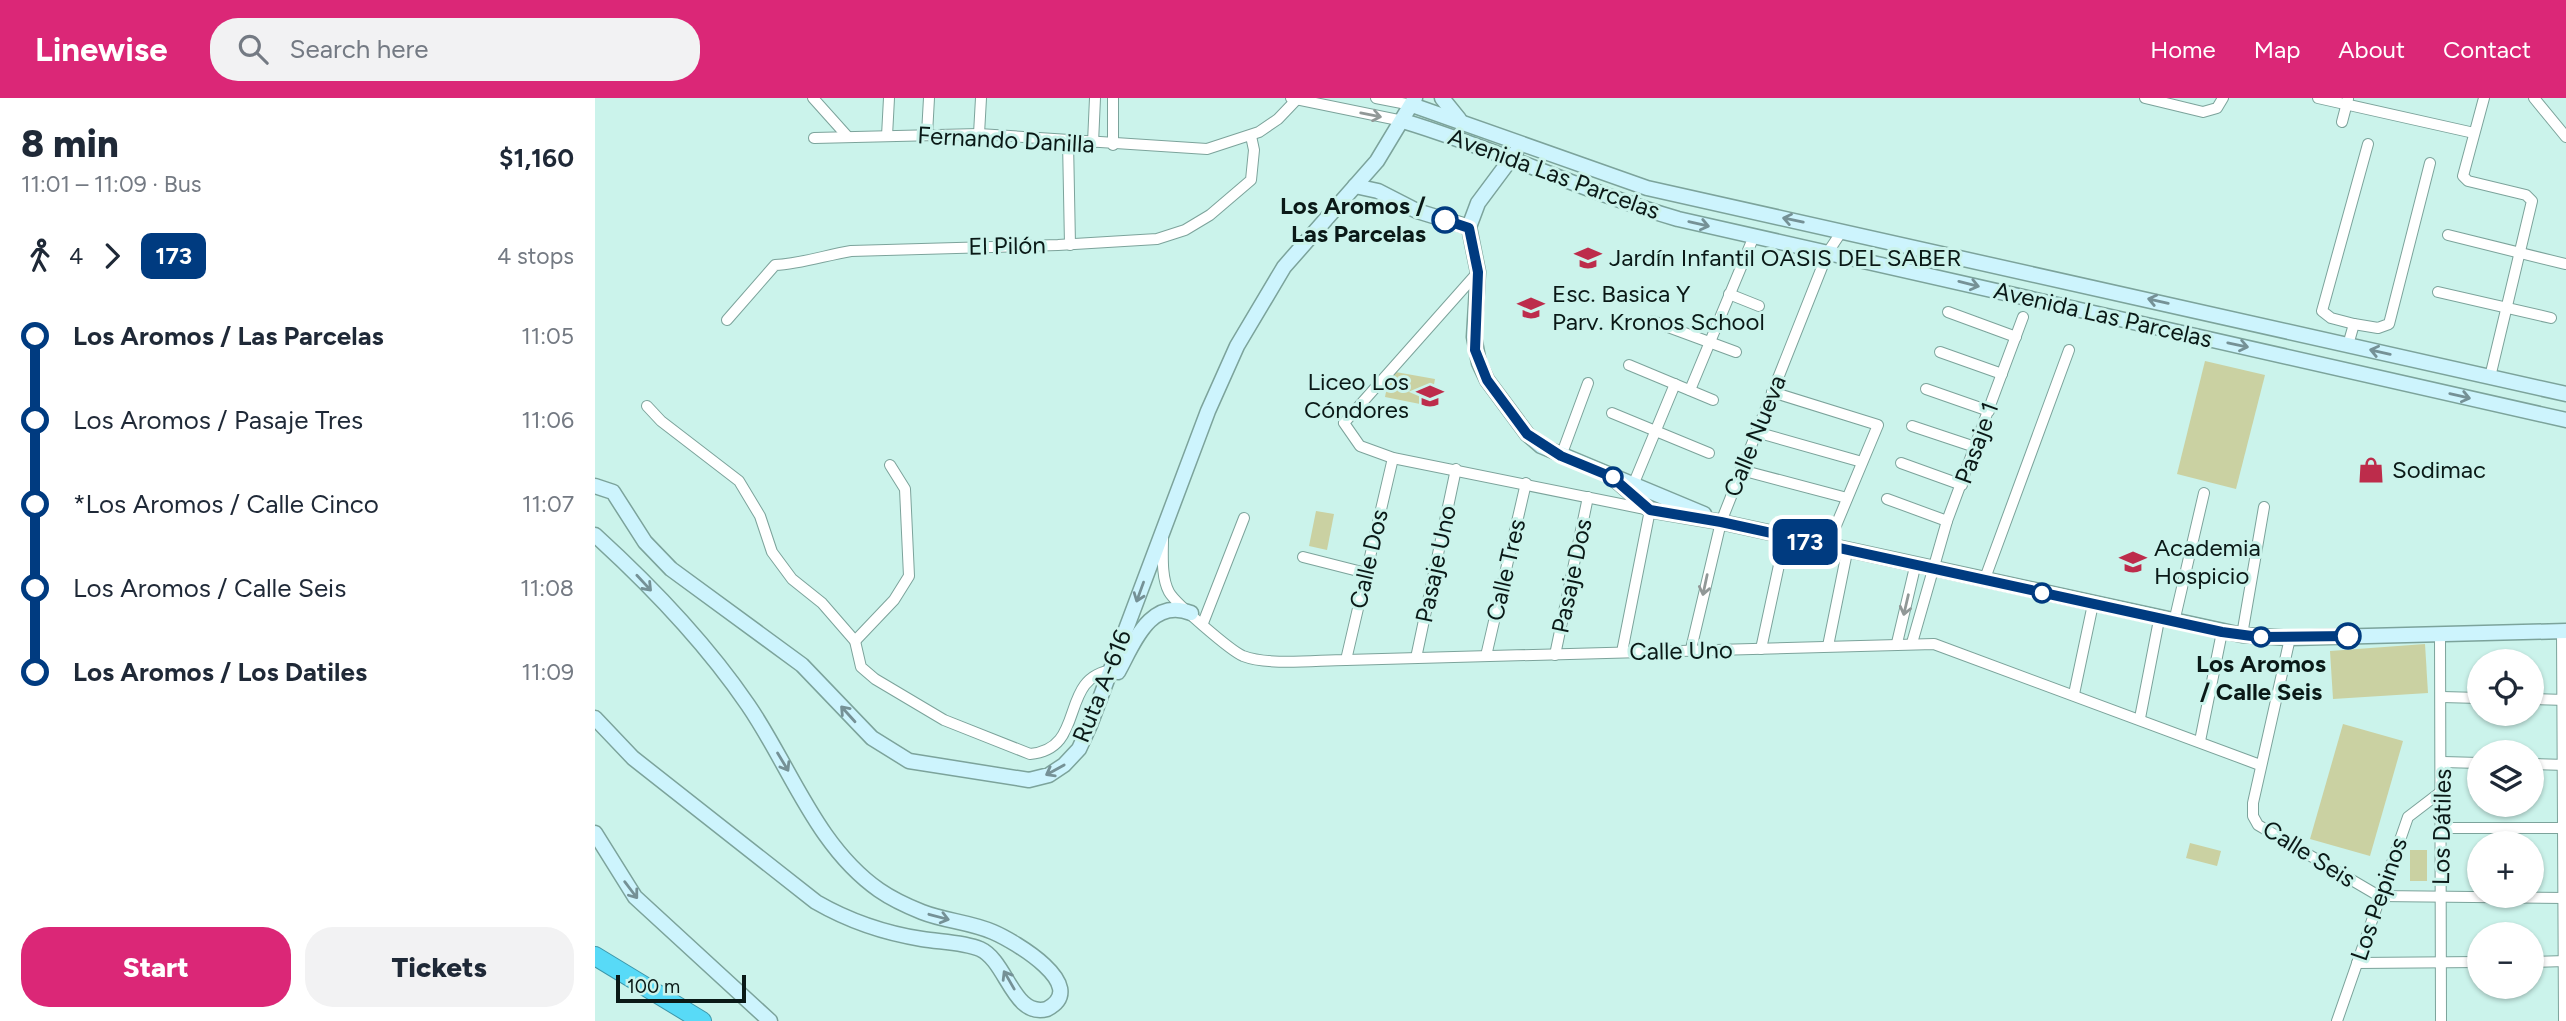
<!DOCTYPE html>
<html lang="en">
<head>
<meta charset="utf-8">
<style>
	:root { --surface:#fff; --page:#f2f2f3; --text:#1f2937; --muted:#747a83; --accent:#db2777 }
	body { margin:0; font-family:Figtree,sans-serif; background:var(--page); color:var(--text); height:100vh; display:flex; flex-direction:column; font-size:26px; white-space:nowrap }
	* { box-sizing:border-box; margin:0 }
	p { font-size:23px; color:var(--muted) }
	.icon { flex:none; width:38px; height:38px; fill:none; stroke:currentColor; stroke-width:2; stroke-linecap:round; stroke-linejoin:round }
	.map { position:relative; flex:1; overflow:hidden }
	.sheet { display:flex; flex-direction:column; background:var(--surface); width:595px }
	.sheet>* { flex:none }
	.badge { padding:0 14px; border-radius:10px; font-size:24px; line-height:46px }
	.tools { position:absolute; left:1872px; top:551px; display:grid; gap:14px }
	.tools a { display:grid; place-items:center; width:77px; height:77px; border-radius:50%; background:var(--surface); box-shadow:0 2px 5px #0004; font-size:35px }
	.scale { position:absolute; left:21px; bottom:18px; width:130px; box-sizing:border-box; padding-left:7px; border:4px solid #0a1917; border-top:0; font-size:19px; line-height:24px; white-space:nowrap; color:#0a1917; -webkit-text-stroke:5px #cbf3eb; paint-order:stroke }
	.map>.badge { position:absolute; translate:-50% -50%; box-shadow:0 0 0 4px #fff }
	.legs { display:flex; align-items:center; gap:10px; height:77px; padding:0 21px; font-size:23px }
	.legs p { margin-inline-start:auto }
	.head { display:flex; align-items:center; justify-content:space-between; height:119px; padding:0 21px }
	h1 { font-size:38px; font-weight:800; line-height:52px }
	.primary-button { display:flex; gap:14px; margin-top:auto; padding:14px 21px }
	.primary-button a { flex:1; height:80px; border-radius:28px; background:var(--accent); color:#fff; font-size:28px; font-weight:800; line-height:80px; text-align:center }
	.primary-button a+a { background:var(--page); color:var(--text) }
	ul { padding:0 21px; list-style:none }
	li { display:flex; align-items:center; gap:24px; height:84px; font-size:26px }
	li i { display:grid; place-items:center; width:10px; height:100%; margin:0 9px; background:currentColor }
	li i::after { content:''; width:18px; height:18px; margin:-9px; border:5px solid; border-radius:50%; background:var(--surface) }
	li p { margin-inline-start:auto }
	li:first-child i { background:linear-gradient(#0000 50%,currentColor 0) }
	li:last-child i { background:linear-gradient(currentColor 50%,#0000 0) }
	header { display:flex; align-items:center; gap:42px; box-sizing:border-box; height:98px; padding:0 35px; background:var(--accent); color:#fff }
	header strong { font-size:33px }
	nav { display:flex; gap:38px; margin-inline-start:auto; font-size:24px }
	.search { width:490px; height:63px; background:var(--page); display:flex; align-items:center; gap:18px; box-sizing:border-box; padding:0 24px; border-radius:28px; color:var(--muted); font-size:26px }
	main { display:flex; flex:1; min-height:0 }
	.map>svg:first-child { display:block }
	.green { fill:#cad1a2 }
	.lines { fill:none; stroke-linecap:round; stroke-linejoin:round }
	.street-casing { stroke:#7ca39b; stroke-width:12 }
	.secondary-casing { stroke:#7ca39b; stroke-width:17 }
	.highway-casing { stroke:#3d96a9; stroke-width:20 }
	.street { stroke:#fff; stroke-width:10 }
	.secondary { stroke:#cdf4fd; stroke-width:14 }
	.highway { stroke:#58daf7; stroke-width:18 }
	.oneway { stroke:#919897 }
	.oneway2 { stroke:#759196 }
	.line-1-casing { stroke:#fff; stroke-width:16 }
	.line-1 { stroke:#003b80; stroke-width:10 }
	.stop-1-dot { fill:#fff; stroke:#003b80; stroke-width:3.5 }
	.labels { text-anchor:middle; stroke-width:6; stroke-linejoin:round; paint-order:stroke }
	.street-label { font-size:24px; fill:#0a1917; stroke:#cbf3eb }
	.stop-label { font-size:24px; font-weight:bold; fill:#0a1917; stroke:#cbf3eb; text-anchor:end }
	.poi-label { font-size:24px; fill:#0a1917; stroke:#cbf3eb; text-anchor:start }
</style>
</head>
<body>
<header>
<strong>Linewise</strong>
<div class="search"><svg class="icon" aria-label="search" viewBox="0 0 24 24"><circle cx="10" cy="10" r="6"/><path d="M15 15l6 6"/></svg>Search here</div>
<nav><a>Home</a><a>Map</a><a>About</a><a>Contact</a></nav>
</header>
<main>
<section class="sheet">
<div class="head"><div><h1>8 min</h1><p>11:01 – 11:09 · Bus</p></div><b>$1,160</b></div>
<div class="legs"><svg class="icon" aria-label="walk" viewBox="0 0 24 24"><circle cx="13" cy="4" r="2"/><path d="M13 8l-2 6 4 7M11 14l-3 7M7 12l3-4h3l4 4"/></svg>4<svg class="icon" aria-label="forward" viewBox="0 0 24 24"><path d="M9 5l7 7-7 7"/></svg><b class="badge" style="background:#003b80;color:#fff">173</b><p>4 stops</p></div>
<ul>
<li><i style="color:#003b80"></i><b>Los Aromos / Las Parcelas</b><p>11:05</p></li>
<li><i style="color:#003b80"></i><span>Los Aromos / Pasaje Tres</span><p>11:06</p></li>
<li><i style="color:#003b80"></i><span>*Los Aromos / Calle Cinco</span><p>11:07</p></li>
<li><i style="color:#003b80"></i><span>Los Aromos / Calle Seis</span><p>11:08</p></li>
<li><i style="color:#003b80"></i><b>Los Aromos / Los Datiles</b><p>11:09</p></li>
</ul>
<div class="primary-button"><a>Start</a><a>Tickets</a></div>
</section>
<div class="map">
<svg width="1971" height="923" viewBox="0 0 1971 923">
	<rect width="100%" height="100%" fill="#cbf3eb"/>
	<!-- green -->
	<g class="green">
		<path d="M1610,263L1670,277L1641,391L1582,376Z"/>
		<path d="M795,273L840,281L835,308L790,299Z"/>
		<path d="M721,413L739,416L732,452L714,448Z"/>
		<path d="M1830,546L1833,595L1738,601L1735,553Z"/>
		<path d="M1748,626L1808,643L1775,758L1715,741Z"/>
		<path d="M1595,745L1626,753L1622,768L1591,760Z"/>
		<rect x="1815" y="752" width="17" height="31"/>
	</g>
	<g class="lines">
		<!-- street casing -->
		<g class="street-casing">
			<g id="street">
				<path d="M218,0L253,39"/>
				<path d="M696,0L808,23"/>
				<path d="M781,0L817,7"/>
				<path d="M1550,0L1608,14L1622,10L1628,0"/>
				<path d="M1723,0L1879,35"/>
				<path d="M1889,0L1868,78L1873,83L1931,97L1937,103L1895,279"/>
				<path d="M1939,0L1971,39"/>
				<path d="M1747,24L1753,1"/>
				<path d="M332,36L334,0"/>
				<path d="M384,36L386,0"/>
				<path d="M292,38L294,0"/>
				<path d="M219,40L384,36L612,51L664,34L683,21L703,0"/>
				<path d="M473,43L475,147"/>
				<path d="M498,45L500,0"/>
				<path d="M518,47V0"/>
				<path d="M1853,137L1970,166"/>
				<path d="M883,174L749,325L765,348L798,360L1055,412L1027,554"/>
				<path d="M1843,194L1956,220"/>
				<path d="M1134,196L1164,208"/>
				<path d="M1353,214L1421,239"/>
				<path d="M132,222L180,167C206,166 231,157 256,153L463,147L562,141L590,132L615,117L656,82L659,52L656,38"/>
				<path d="M1057,223L1141,254"/>
				<path d="M1759,226L1783,230L1794,226L1835,65"/>
				<path d="M1753,247L1759,226L1736,220L1727,213L1773,46"/>
				<path d="M1345,254L1407,276"/>
				<path d="M1034,267L1118,302"/>
				<path d="M1331,291L1394,313"/>
				<path d="M1095,292L1159,138"/>
				<path d="M1177,294L1283,327L1232,449"/>
				<path d="M52,308L66,323L144,383L165,418L177,454L197,481L227,505L260,543L266,569L280,581L349,622L435,656C493,651 462,579 518,572"/>
				<path d="M1017,315L1114,355"/>
				<path d="M1317,328L1380,349"/>
				<path d="M1161,334L1267,364"/>
				<path d="M966,358L993,285"/>
				<path d="M1306,365L1367,387"/>
				<path d="M1146,372L1252,400"/>
				<path d="M1036,392L1080,286"/>
				<path d="M1292,401L1352,423"/>
				<path d="M568,440C568,456 566,479 574,494C580,505 636,553 648,558C674,568 722,562 751,562L1339,546L1665,667"/>
				<path d="M708,459L771,475"/>
				<path d="M1389,483L1474,252"/>
				<path d="M1579,524L1609,395"/>
				<path d="M608,525L649,420"/>
				<path d="M1967,533L1969,923"/>
				<path d="M1845,535L1846,923"/>
				<path d="M1647,537L1669,409"/>
				<path d="M1695,540L1658,705V718L1663,727L1784,798L1971,800"/>
				<path d="M260,543L299,502L314,478L310,391L295,367"/>
				<path d="M1302,545L1320,469"/>
				<path d="M1317,545L1352,423L1428,219"/>
				<path d="M1233,548L1252,454"/>
				<path d="M1096,551L1126,424L1233,154L1247,133"/>
				<path d="M1166,551L1190,439"/>
				<path d="M960,557L993,399"/>
				<path d="M891,558L931,385"/>
				<path d="M821,560L861,371"/>
				<path d="M751,562L798,360"/>
				<path d="M1479,596L1498,506"/>
				<path d="M1847,599L1885,600"/>
				<path d="M1937,601L1971,602"/>
				<path d="M1545,620L1564,522"/>
				<path d="M1605,643L1627,534"/>
				<path d="M1848,664L1885,665"/>
				<path d="M1937,666L1971,667"/>
				<path d="M1847,730H1971"/>
				<path d="M1937,864L1971,863"/>
				<path d="M1762,865L1885,864"/>
				<path d="M1742,923L1813,719L1847,693"/>
			</g>
		</g>
		<!-- secondary casing -->
		<g class="secondary-casing">
			<g id="secondary">
				<path d="M847,0L864,21"/>
				<path d="M817,7L1052,90L1971,296"/>
				<path d="M808,23C902,51 990,94 1083,121L1971,322"/>
				<path d="M921,54L883,105L874,129L883,174L879,239L884,265L892,282L932,336L946,348L1109,416"/>
				<path d="M760,88L783,93L822,113L874,129"/>
				<path d="M1017,379L1055,412L1126,424L1647,537L1695,540L1971,533"/>
				<path d="M0,388L18,394L50,444L76,471L207,567L277,640L314,663L434,682L454,677L469,667L484,651L495,627L613,313L642,248L689,169L782,63L820,0"/>
				<path d="M0,437C56,488 110,544 153,607C195,668 221,748 284,792C297,801 312,808 327,814C350,823 375,824 398,834C419,843 496,888 452,911C418,920 412,863 385,851C368,844 345,844 327,841C289,835 254,823 221,804L38,660L0,620"/>
				<path d="M523,574C539,545 555,499 596,515"/>
				<path d="M0,735L40,799L175,923"/>
			</g>
		</g>
		<!-- highway casing -->
		<g class="highway-casing">
			<path id="highway" d="M0,858L107,923"/>
		</g>
		<!-- street -->
		<use href="#street" class="street"/>
		<!-- secondary -->
		<use href="#secondary" class="secondary"/>
		<!-- highway -->
		<use href="#highway" class="highway"/>
	</g>
	<!-- one-way arrows -->
	<defs><path id="oneway-shaft" d="M-6 0H5M1.5-3L5.5 0L1.5 3" fill="none" stroke-width="1.6" stroke-linecap="round" stroke-linejoin="round" transform="scale(1.75)"/></defs>
	<g class="oneway">
		<use href="#oneway-shaft" transform="translate(776 17) rotate(11)"/>
		<use href="#oneway-shaft" transform="translate(1110 487) rotate(102)"/>
		<use href="#oneway-shaft" transform="translate(1311 507) rotate(103)"/>
	</g>
	<g class="oneway2">
		<use href="#oneway-shaft" transform="translate(1198 122) rotate(-168)"/>
		<use href="#oneway-shaft" transform="translate(1104 126) rotate(13)"/>
		<use href="#oneway-shaft" transform="translate(1374 186) rotate(14)"/>
		<use href="#oneway-shaft" transform="translate(1563 203) rotate(-167)"/>
		<use href="#oneway-shaft" transform="translate(1643 247) rotate(12)"/>
		<use href="#oneway-shaft" transform="translate(1785 254) rotate(-167)"/>
		<use href="#oneway-shaft" transform="translate(1865 298) rotate(13)"/>
		<use href="#oneway-shaft" transform="translate(49 485) rotate(47)"/>
		<use href="#oneway-shaft" transform="translate(545 494) rotate(110)"/>
		<use href="#oneway-shaft" transform="translate(253 616) rotate(-132)"/>
		<use href="#oneway-shaft" transform="translate(188 664) rotate(59)"/>
		<use href="#oneway-shaft" transform="translate(460 672) rotate(151)"/>
		<use href="#oneway-shaft" transform="translate(36 792) rotate(53)"/>
		<use href="#oneway-shaft" transform="translate(344 819) rotate(15)"/>
		<use href="#oneway-shaft" transform="translate(414 882) rotate(-120)"/>
	</g>
	<g class="lines">
		<!-- line-1 casing -->
		<g class="line-1-casing">
			<path id="line-1" d="M850,122L874,130L883,174L880,252L892,282L932,336L966,358L1017,379L1055,412L1126,424L1627,534L1664,539L1753,538"/>
		</g>
		<!-- line-1 -->
		<use href="#line-1" class="line-1"/>
	</g>
	<!-- icons -->
	<defs>
		<g id="school-bare" transform="scale(2.1)"><path d="M0-5L7-2L0 1L-7-2ZM-4 1L0 2.5L4 1V4Q0 6-4 4Z" fill="#bd2c4b" stroke="#cbf3eb" stroke-width="2.5" paint-order="stroke"/></g>
		<g id="shop-bare" transform="scale(2.1)"><path d="M-5-2.5h2.3a2.7 3.5 0 0 1 5.4 0H5L5.5 6h-11ZM-1.5-2.5h3a1.5 2.3 0 0 0-3 0Z" fill="#bd2c4b" stroke="#cbf3eb" stroke-width="2.5" paint-order="stroke"/></g>
	</defs>
	<g fill-rule="evenodd">
		<use href="#school-bare" x="993" y="160"/>
		<use href="#school-bare" x="936" y="210"/>
		<use href="#school-bare" x="835" y="298"/>
		<use href="#shop-bare" x="1776" y="372"/>
		<use href="#school-bare" x="1538" y="464"/>
	</g>
	<!-- markers -->
	<g class="stop-1-dot">
		<circle cx="850" cy="122" r="12"/>
		<circle cx="1018" cy="379" r="9"/>
		<circle cx="1447" cy="495" r="9"/>
		<circle cx="1753" cy="538" r="12"/>
		<circle cx="1666" cy="539" r="9"/>
	</g>
	<g class="labels">
		<!-- street labels -->
		<g class="street-label">
			<text transform="translate(411 42) rotate(3)" y="8">Fernando Danilla</text>
			<text transform="translate(959 76) rotate(20)" y="8">Avenida Las Parcelas</text>
			<text transform="translate(412 148) rotate(-1)" y="8">El Pilón</text>
			<text transform="translate(1508 217) rotate(13)" y="8">Avenida Las Parcelas</text>
			<text transform="translate(1160 338) rotate(-68)" y="8">Calle Nueva</text>
			<text transform="translate(1382 345) rotate(-70)" y="8">Pasaje 1</text>
			<text transform="translate(774 461) rotate(-77)" y="8">Calle Dos</text>
			<text transform="translate(841 466) rotate(-78)" y="8">Pasaje Uno</text>
			<text transform="translate(911 472) rotate(-77)" y="8">Calle Tres</text>
			<text transform="translate(977 478) rotate(-78)" y="8">Pasaje Dos</text>
			<text transform="translate(1086 553) rotate(-1)" y="8">Calle Uno</text>
			<text transform="translate(507 588) rotate(-68)" y="8">Ruta A-616</text>
			<text transform="translate(1847 729) rotate(-89)" y="8">Los Dátiles</text>
			<text transform="translate(1714 756) rotate(32)" y="8">Calle Seis</text>
			<text transform="translate(1784 801) rotate(-71)" y="8">Los Pepinos</text>
		</g>
		<!-- stop labels -->
		<g class="stop-label">
			<text x="831" y="116">Los Aromos /<tspan x="831" dy="28">Las Parcelas</tspan></text>
			<text x="1666" y="574" text-anchor="middle">Los Aromos<tspan x="1666" dy="28">/ Calle Seis</tspan></text>
		</g>
		<!-- poi labels -->
		<g class="poi-label">
			<text x="1014" y="168">Jardín Infantil OASIS DEL SABER</text>
			<text x="957" y="204">Esc. Basica Y<tspan x="957" dy="28">Parv. Kronos School</tspan></text>
			<text x="814" y="292" text-anchor="end">Liceo Los<tspan x="814" dy="28">Cóndores</tspan></text>
			<text x="1797" y="380">Sodimac</text>
			<text x="1559" y="458">Academia<tspan x="1559" dy="28">Hospicio</tspan></text>
		</g>
	</g>
</svg>
<div class="tools">
<a><svg class="icon" aria-label="locate" viewBox="0 0 24 24"><circle cx="12" cy="12" r="6"/><path d="M12 2v4M12 18v4M2 12h4M18 12h4"/></svg></a>
<a><svg class="icon" aria-label="layers" viewBox="0 0 24 24"><path d="M12 4l9 5-9 5-9-5zM3 14l9 5 9-5"/></svg></a>
<a>+</a>
<a>−</a>
</div>
<div class="scale">100 m</div>
<b class="badge" style="left:1210px;top:444px;background:#003b80;color:#fff">173</b>
</div>
</main>
</body>
</html>
